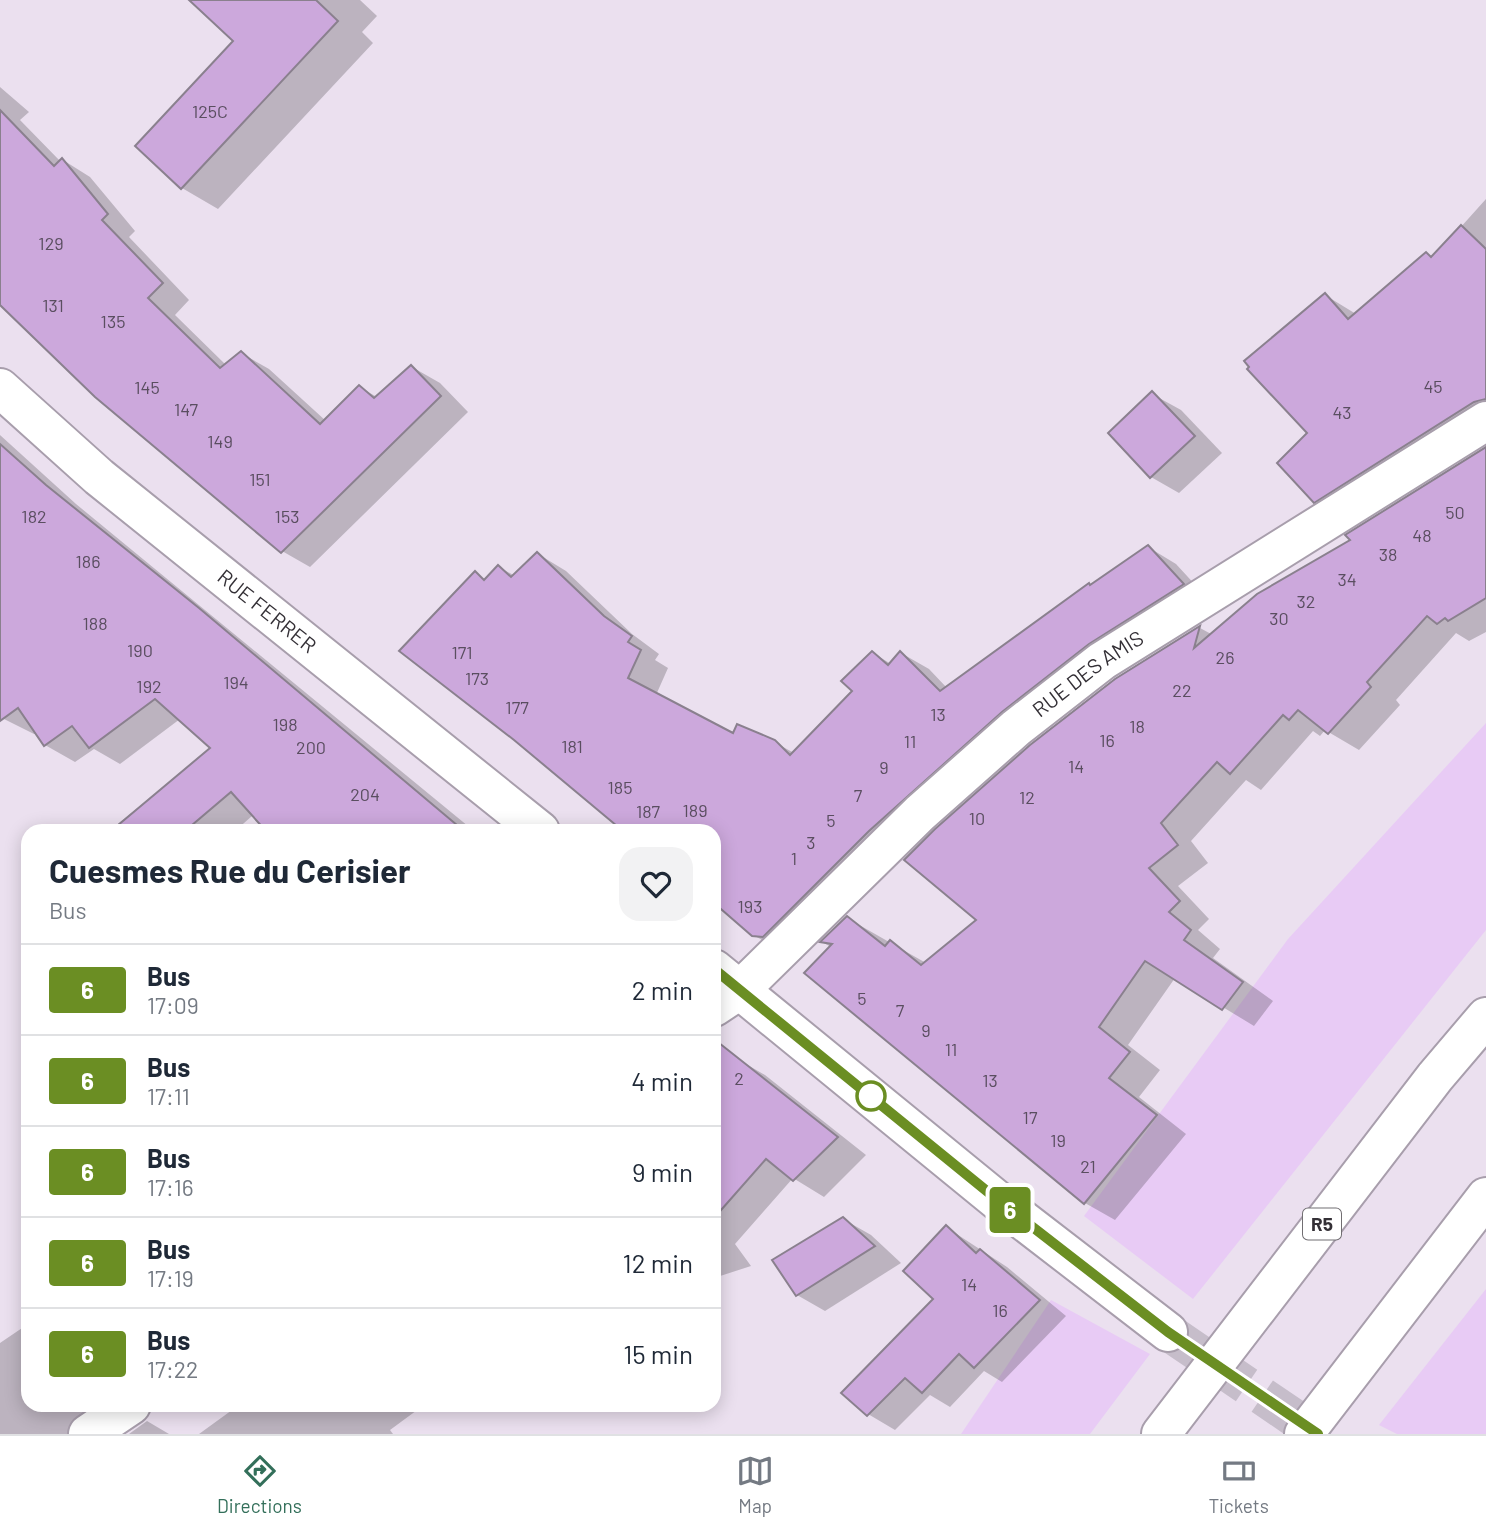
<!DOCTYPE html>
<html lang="en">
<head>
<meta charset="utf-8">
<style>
	:root { --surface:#fff; --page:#f2f2f3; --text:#1f2937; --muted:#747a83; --line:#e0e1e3; --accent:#336f5a }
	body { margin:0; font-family:Barlow,sans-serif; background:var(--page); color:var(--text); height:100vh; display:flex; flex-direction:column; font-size:26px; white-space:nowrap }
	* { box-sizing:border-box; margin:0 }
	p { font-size:23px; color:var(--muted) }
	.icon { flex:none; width:38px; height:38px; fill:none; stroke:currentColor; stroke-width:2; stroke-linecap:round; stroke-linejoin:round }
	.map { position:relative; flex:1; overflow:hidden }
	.panel { position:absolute; left:21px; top:824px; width:700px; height:588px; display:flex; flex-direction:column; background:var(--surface); border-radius:21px; box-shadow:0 4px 18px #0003 }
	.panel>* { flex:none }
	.badge { padding:0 14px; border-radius:5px; font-size:24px; line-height:46px }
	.map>.badge { position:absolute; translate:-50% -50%; box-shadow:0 0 0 4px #fff }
	.round { display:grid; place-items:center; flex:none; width:74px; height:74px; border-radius:21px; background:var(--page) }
	.overview { display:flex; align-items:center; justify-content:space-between; height:119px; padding:0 28px }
	h1 { font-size:33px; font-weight:700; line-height:52px }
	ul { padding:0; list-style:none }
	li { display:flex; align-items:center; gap:21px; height:91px; padding:0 28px; border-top:2px solid var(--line) }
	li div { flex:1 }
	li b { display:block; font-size:26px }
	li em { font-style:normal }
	li .badge { min-width:77px; font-weight:700; text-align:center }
	.dock { display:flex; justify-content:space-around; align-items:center; height:98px; border-top:2px solid var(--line); background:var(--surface); font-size:19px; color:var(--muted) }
	.dock a { display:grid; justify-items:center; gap:4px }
	.dock .current { color:var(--accent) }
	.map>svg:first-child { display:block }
	.green { fill:#e8cbf5 }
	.shadow { fill:#0003 }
	.building { fill:#cca8dc; stroke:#8a808e; stroke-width:2 }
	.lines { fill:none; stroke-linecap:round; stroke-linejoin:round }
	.tertiary-tunnel { stroke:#c6bdca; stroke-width:38; stroke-dasharray:38 19; stroke-linecap:butt }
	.minor-casing { stroke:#a89eac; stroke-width:42 }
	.tertiary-casing { stroke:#a89eac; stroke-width:42 }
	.motorway-casing { stroke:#a89eac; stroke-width:42 }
	.minor { stroke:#fff; stroke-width:38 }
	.tertiary { stroke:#fff; stroke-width:38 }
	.motorway { stroke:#fff; stroke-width:38 }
	.line-casing { stroke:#fff; stroke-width:16 }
	.line { stroke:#6b8e23; stroke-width:10 }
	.stop-dot { fill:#fff; stroke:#6b8e23; stroke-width:3.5 }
	.labels { text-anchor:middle; stroke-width:5; stroke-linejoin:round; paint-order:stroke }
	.number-label { font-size:18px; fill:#5a4e60 }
	.shield { fill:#fff; stroke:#716e72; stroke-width:2 }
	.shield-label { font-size:19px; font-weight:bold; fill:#343036 }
	.street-label { font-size:21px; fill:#343036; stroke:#fff }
</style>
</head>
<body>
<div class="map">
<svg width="1486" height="1434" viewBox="0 0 1486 1434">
	<rect width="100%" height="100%" fill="#ebe0ef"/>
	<!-- green -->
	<g class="green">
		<path d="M1486,723V930L1193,1299L1084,1216L1288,939Z"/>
		<path d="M1486,1289V1434H1397L1379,1425Z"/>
		<path d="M1051,1300L1150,1354L1090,1434H961Z"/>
	</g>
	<!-- shadow -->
	<g class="shadow">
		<path d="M206,0H360L377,16L362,32L373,43L218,209L182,188L235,41Z"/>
		<path d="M0,87L29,112L20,120L61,162L63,160L90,177L135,231L129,237L189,300L175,315L226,365L241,353L269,369L326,421L359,387L377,397L412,367L440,383L468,412L310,567L282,551L0,302Z"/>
		<path d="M1486,199V431L1344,518L1315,501L1309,433L1325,295L1356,314L1426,254L1433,258Z"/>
		<path d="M1152,394L1181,410L1222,453L1179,493L1151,477L1111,433Z"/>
		<path d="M0,435L76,504L474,831H264L252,816L235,831H109L213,748L180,719L120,764L94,749L75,762L45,745L37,733L34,734L0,717Z"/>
		<path d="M1486,449V632L1469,641L1456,633L1396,700L1400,705L1359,750L1325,730L1320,736L1313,731L1261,790L1246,780L1191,841L1208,863L1178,886L1209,919L1198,930L1220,949L1213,958L1273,1001L1254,1026L1175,978L1128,1045L1160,1070L1139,1097L1186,1134L1115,1220L1085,1203L807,973L831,947L822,942L847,918L926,963L978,920L1116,680L1200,628L1213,635Z"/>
		<path d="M1148,547L1176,564L1210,601L1117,659L782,951L753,935L714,900V831H632L402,651L475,574L486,580L499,567L515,576L538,554L566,571L632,634L659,654L655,660L668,668L656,695L734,735L774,742L794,753L855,691L873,653L891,664L901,653L929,669L947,688Z"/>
		<path d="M734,1057L765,1075L866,1155L824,1197L793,1178L735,1244L751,1266L714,1278V1061Z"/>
		<path d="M843,1219L871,1235L901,1263L825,1311L797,1295Z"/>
		<path d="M946,1227L1007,1267L1066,1316L1002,1382L984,1371L950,1407L930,1395L895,1430L868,1414L936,1299Z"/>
		<path d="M28,1324V1405H146L104,1434H0V1343Z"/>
		<path d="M239,1405H424L390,1430L393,1434H199Z"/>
		<path d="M147,1421L169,1434H129Z"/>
	</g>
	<!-- building -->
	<g class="building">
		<path d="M189,0H316L338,21L181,189L135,146L233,41Z"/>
		<path d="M0,110L54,166L62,158L108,214L102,220L163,283L148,298L220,368L241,351L320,424L359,385L374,398L411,365L441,396L281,553L95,397L0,305Z"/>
		<path d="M1461,225L1486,249V399L1474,402L1314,503L1277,463L1307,433L1247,369L1249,367L1244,361L1325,293L1348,319L1426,252L1431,257Z"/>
		<path d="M1152,391L1195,436L1150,478L1108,433Z"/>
		<path d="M0,444L46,485L199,608L464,831H266L231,792L185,831H111L210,748L155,699L89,748L72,726L44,746L18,708L0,721Z"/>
		<path d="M1486,447V598L1448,621L1445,618L1437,624L1427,616L1367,682L1371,687L1328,734L1298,710L1289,720L1283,715L1230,774L1217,762L1161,823L1178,845L1149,868L1180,901L1169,912L1191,930L1184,940L1243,982L1222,1010L1145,961L1099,1027L1130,1052L1109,1078L1157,1115L1084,1204L804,973L832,944L820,942L847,916L885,946L890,940L921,965L976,920L904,860L935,829L1030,745L1115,679L1200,626L1194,648L1257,594L1350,540L1345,535Z"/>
		<path d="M1148,545L1184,584L1089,644L1002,712L869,831L763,937L752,936L714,903V831H623L514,740L399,651L475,571L484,580L498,565L511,577L537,552L604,616L632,636L628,642L641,650L628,678L733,733L737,724L775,740L790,755L852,691L841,681L872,651L888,665L900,651L940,691L1089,583L1090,585Z"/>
		<path d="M714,1039L838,1137L793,1181L766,1159L714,1218Z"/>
		<path d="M843,1217L875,1246L796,1296L772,1260Z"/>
		<path d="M946,1225L976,1253L980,1249L1040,1300L974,1368L959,1354L922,1393L905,1378L867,1416L841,1393L933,1299L903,1271Z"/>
	</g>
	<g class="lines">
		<!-- tertiary-tunnel -->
		<path class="tertiary-tunnel" d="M1168,1332L1318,1434"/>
		<!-- minor casing -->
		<g class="minor-casing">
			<g id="minor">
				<path id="s1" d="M714,1007L741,989L920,813L1016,728L1102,661L1486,421"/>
				<path d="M88,1434L131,1405"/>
			</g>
		</g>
		<!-- tertiary casing -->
		<g class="tertiary-casing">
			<g id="tertiary">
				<path id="s2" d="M0,388L99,477L540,831"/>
				<path d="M714,969L998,1201L1168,1332"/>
			</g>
		</g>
		<!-- motorway casing -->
		<g class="motorway-casing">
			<g id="motorway">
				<path d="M1161,1434L1435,1077L1486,1017"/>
				<path d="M1304,1434L1486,1197"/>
			</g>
		</g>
		<!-- minor -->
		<use href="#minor" class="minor"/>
		<!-- tertiary -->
		<use href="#tertiary" class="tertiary"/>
		<!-- motorway -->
		<use href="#motorway" class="motorway"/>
	</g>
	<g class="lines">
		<!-- line casing -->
		<g class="line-casing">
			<path id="line" d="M714,969L999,1201L1168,1332L1318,1434"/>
		</g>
		<!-- line -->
		<use href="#line" class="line"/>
	</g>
	<!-- markers -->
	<circle class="stop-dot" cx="871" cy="1096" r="14"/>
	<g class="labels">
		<!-- number labels -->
		<g class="number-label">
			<text x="210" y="118">125C</text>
			<text x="51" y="250">129</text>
			<text x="53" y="312">131</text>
			<text x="113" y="328">135</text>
			<text x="1433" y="393">45</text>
			<text x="147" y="394">145</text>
			<text x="186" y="416">147</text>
			<text x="1342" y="419">43</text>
			<text x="220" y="448">149</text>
			<text x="260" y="486">151</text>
			<text x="1455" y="519">50</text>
			<text x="34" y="523">182</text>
			<text x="287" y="523">153</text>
			<text x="1422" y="542">48</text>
			<text x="1388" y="561">38</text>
			<text x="88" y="568">186</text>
			<text x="1347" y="586">34</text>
			<text x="1306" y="608">32</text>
			<text x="1279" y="625">30</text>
			<text x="95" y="630">188</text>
			<text x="140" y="657">190</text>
			<text x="462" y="659">171</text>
			<text x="1225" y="664">26</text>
			<text x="477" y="685">173</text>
			<text x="236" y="689">194</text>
			<text x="149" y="693">192</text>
			<text x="1182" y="697">22</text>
			<text x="517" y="714">177</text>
			<text x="938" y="721">13</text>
			<text x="285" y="731">198</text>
			<text x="1137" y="733">18</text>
			<text x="1107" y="747">16</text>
			<text x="910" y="748">11</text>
			<text x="572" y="753">181</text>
			<text x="311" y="754">200</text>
			<text x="1076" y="773">14</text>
			<text x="884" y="774">9</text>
			<text x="620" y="794">185</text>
			<text x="365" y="801">204</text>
			<text x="858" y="802">7</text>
			<text x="1027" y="804">12</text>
			<text x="695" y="817">189</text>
			<text x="648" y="818">187</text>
			<text x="977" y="825">10</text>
			<text x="831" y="827">5</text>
			<text x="811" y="849">3</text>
			<text x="794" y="865">1</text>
			<text x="750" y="913">193</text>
			<text x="862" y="1005">5</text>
			<text x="900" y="1017">7</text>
			<text x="926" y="1037">9</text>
			<text x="951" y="1056">11</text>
			<text x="739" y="1085">2</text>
			<text x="990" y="1087">13</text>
			<text x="1030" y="1124">17</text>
			<text x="1058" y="1147">19</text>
			<text x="1088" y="1173">21</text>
			<text x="969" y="1291">14</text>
			<text x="1000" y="1317">16</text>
		</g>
		<!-- shield labels -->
		<rect class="shield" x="1303" y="1208.5" width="38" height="31" rx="5"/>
		<g class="shield-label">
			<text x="1322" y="1231">R5</text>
		</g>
		<!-- street labels -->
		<g class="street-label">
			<text dy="7" stroke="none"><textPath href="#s2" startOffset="348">RUE FERRER</textPath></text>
			<text dy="7" stroke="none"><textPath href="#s1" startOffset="502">RUE DES AMIS</textPath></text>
		</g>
	</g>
</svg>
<b class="badge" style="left:1010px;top:1210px;background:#6b8e23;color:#fff">6</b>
<section class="panel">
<div class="overview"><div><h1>Cuesmes Rue du Cerisier</h1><p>Bus</p></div><a class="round"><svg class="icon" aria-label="heart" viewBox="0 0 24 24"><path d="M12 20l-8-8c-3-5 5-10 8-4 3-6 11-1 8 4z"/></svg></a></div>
<ul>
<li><span class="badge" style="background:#6b8e23;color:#fff">6</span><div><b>Bus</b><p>17:09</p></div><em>2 min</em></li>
<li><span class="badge" style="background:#6b8e23;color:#fff">6</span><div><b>Bus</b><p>17:11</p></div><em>4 min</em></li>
<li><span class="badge" style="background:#6b8e23;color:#fff">6</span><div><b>Bus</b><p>17:16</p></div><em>9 min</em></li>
<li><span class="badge" style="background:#6b8e23;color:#fff">6</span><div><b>Bus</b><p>17:19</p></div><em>12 min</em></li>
<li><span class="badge" style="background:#6b8e23;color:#fff">6</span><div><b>Bus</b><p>17:22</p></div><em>15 min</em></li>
</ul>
</section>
</div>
<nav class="dock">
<a class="current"><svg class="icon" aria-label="directions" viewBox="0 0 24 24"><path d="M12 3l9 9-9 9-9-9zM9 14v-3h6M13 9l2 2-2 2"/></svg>Directions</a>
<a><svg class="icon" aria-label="map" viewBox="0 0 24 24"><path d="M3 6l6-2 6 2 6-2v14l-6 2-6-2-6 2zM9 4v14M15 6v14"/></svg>Map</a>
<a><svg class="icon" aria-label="tickets" viewBox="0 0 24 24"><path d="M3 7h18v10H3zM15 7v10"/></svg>Tickets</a>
</nav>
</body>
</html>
